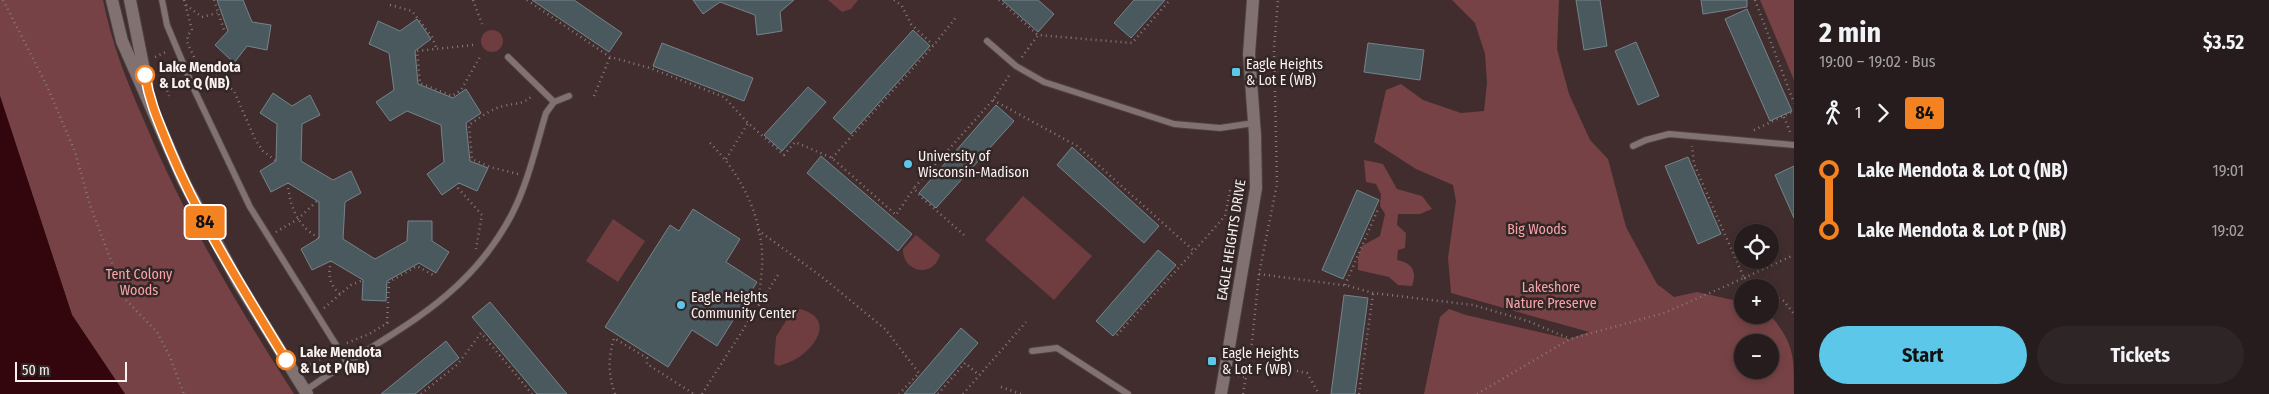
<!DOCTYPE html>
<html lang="en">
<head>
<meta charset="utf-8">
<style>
	:root { --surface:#261c1d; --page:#2e2526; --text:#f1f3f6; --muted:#a4a1a4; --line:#423a3b; --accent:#5cc7e8 }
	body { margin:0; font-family:"Fira Sans Condensed",sans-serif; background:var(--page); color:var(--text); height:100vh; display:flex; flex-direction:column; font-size:19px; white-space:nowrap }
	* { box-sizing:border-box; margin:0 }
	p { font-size:16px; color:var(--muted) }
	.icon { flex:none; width:28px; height:28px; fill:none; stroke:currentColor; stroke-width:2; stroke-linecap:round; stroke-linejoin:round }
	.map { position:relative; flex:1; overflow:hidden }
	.side { display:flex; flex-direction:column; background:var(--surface); width:475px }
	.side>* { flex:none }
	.badge { padding:0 10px; border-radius:4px; font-size:18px; line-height:32px }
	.buttons { position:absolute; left:1734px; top:224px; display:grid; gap:10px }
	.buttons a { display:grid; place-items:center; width:45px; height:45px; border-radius:50%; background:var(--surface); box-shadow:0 2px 8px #0003,0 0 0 1px var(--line); font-size:25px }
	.scale { position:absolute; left:15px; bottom:12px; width:112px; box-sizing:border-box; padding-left:5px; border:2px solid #faf1f1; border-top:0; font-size:14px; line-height:18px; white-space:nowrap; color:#faf1f1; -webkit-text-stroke:4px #332627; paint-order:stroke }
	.map>.badge { position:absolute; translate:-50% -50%; box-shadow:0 0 0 2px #fff }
	.legs { display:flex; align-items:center; gap:8px; height:55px; padding:0 25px; font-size:16px }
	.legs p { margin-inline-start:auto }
	.head { display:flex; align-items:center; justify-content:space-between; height:85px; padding:0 25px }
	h1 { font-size:28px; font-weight:700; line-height:38px }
	.action { display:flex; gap:10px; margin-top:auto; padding:10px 25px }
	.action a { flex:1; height:58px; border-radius:30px; background:var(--accent); color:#111; font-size:20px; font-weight:700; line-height:58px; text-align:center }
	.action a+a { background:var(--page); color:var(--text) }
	ul { padding:0 25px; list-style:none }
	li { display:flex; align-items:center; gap:18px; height:60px; font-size:19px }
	li i { display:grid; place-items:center; width:8px; height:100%; margin:0 6px; background:currentColor }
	li i::after { content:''; width:12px; height:12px; margin:-6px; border:4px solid; border-radius:50%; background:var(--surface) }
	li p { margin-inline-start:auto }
	li:first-child i { background:linear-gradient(#0000 50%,currentColor 0) }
	li:last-child i { background:linear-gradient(currentColor 50%,#0000 0) }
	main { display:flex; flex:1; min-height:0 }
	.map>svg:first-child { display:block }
	.built { fill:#412d2e; fill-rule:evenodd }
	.green { fill:#6f3c40 }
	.forest { fill:#764245; fill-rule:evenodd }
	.water { fill:#33050d }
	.building { fill:#4a595e; stroke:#75848a }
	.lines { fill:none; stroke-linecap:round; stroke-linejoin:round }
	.service-casing { stroke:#4c4142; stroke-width:8 }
	.minor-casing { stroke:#4c4142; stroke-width:14 }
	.path { stroke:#877b7c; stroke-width:2.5; stroke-dasharray:1 4; stroke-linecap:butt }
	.service { stroke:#817171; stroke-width:6 }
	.minor { stroke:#817171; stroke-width:12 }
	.line-1-casing { stroke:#fff; stroke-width:11 }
	.line-1 { stroke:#f58220; stroke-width:8 }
	.poi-dot { fill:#5cc7e8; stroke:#332627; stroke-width:2 }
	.stop-1-dot { fill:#fff; stroke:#f58220; stroke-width:2.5 }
	.labels { text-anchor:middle; stroke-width:5; stroke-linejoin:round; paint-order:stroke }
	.poi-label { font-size:14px; fill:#faf1f1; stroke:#332627; text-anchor:start }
	.stop-label { font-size:14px; font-weight:bold; fill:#faf1f1; stroke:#332627; text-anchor:start }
	.park-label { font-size:14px; fill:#faa4a8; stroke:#332627 }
	.street-label { font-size:14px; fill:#faf1f1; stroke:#332627 }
</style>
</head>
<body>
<main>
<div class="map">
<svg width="1794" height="394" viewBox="0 0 1794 394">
	<rect width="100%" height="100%" fill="#332627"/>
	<!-- built -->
	<path class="built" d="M0,0H1794V394H125L0,96ZM1742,232H1770V260H1742ZM1742,288H1770V315H1742ZM1742,342H1770V370H1742Z"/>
	<!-- green -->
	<g class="green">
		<path d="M828,0H858L851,9L842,12Z"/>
		<circle cx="492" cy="41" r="11"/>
		<path d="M1023,196L1092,256L1054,300L985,240Z"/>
		<path d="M613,219L645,241L618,282L586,261Z"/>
		<path d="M916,235L940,255C933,279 902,272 903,249Z"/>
		<path d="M800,309C834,318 818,346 796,359C791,362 784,364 778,366L774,363L776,337L792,311Z"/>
	</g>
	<!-- forest -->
	<g class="forest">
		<path d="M0,0H103C112,44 125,77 143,118C183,215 237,305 294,394H125L72,315L0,96Z"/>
		<path d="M1452,0H1559L1557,49L1569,94L1590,140L1608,159L1626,227L1657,284L1674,297L1697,292L1742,302V315H1770C1794,343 1794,355 1794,394H1424L1440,317L1449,309L1466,315L1569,339L1589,332L1451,293L1448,258L1456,201L1453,185L1416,169L1374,142L1386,90L1401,84L1423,100L1461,113L1484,111L1487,83L1485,54L1475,23ZM1770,342V370H1742V342Z"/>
		<path d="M1760,0H1794V80Z"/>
		<path d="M1364,160L1383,164L1397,189L1422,196L1432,209L1420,214H1398L1397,225L1406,233L1405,248L1398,250L1397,260C1413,263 1417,272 1412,286L1398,285L1389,277L1358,270V258L1362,246L1380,236L1385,214L1380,206L1381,194L1376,184L1366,182Z"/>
	</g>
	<!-- water -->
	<path class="water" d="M0,96L72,315L125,394H0Z"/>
	<!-- building -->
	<g class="building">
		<path d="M217,0H243L252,22L271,25L267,50L247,46L234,63L215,45L228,31Z"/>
		<path d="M532,0H574L622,33L609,52Z"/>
		<path d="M693,0H794L780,12L782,31L757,35L755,15L720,2L703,14Z"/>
		<path d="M1002,0H1038L1054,14L1038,32Z"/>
		<path d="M1134,0H1165L1131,38L1114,23Z"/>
		<path d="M1576,0H1600L1607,46L1584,50Z"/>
		<path d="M1701,0H1747V7L1703,14Z"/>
		<path d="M1747,9L1792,111L1770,121L1725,19Z"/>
		<path d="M417,19L431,39L415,51L418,84L453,98L466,89L481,113L466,123L470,161L488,168L477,191L459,183L442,195L427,174L444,162L441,125L407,111L390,121L376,102L394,90L389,53L369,44L378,21L400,31Z"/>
		<path d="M913,30L930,46L851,134L833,118Z"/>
		<path d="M1636,42L1659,96L1638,105L1615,51Z"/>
		<path d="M662,43L753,78L744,101L653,66Z"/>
		<path d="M1368,43L1424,50L1420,80L1364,72Z"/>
		<path d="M808,87L826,102L782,151L764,135Z"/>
		<path d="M273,93L292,106L310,95L320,115L302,124L301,161L333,180L351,171L361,193L345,202L343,239L375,259L407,241L408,221H432V241L449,252L436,273L419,263L387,281L386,301L362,300L363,280L331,261L312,270L301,249L319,238V202L288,183L271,192L260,171L276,161L277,124L260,113Z"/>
		<path d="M996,105L1014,121L936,208L919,193Z"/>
		<path d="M1072,147L1159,226L1144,243L1057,165Z"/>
		<path d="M821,156L912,234L898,251L807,173Z"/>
		<path d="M1688,157L1721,234L1698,244L1665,166Z"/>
		<path d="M1794,166V218L1775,175Z"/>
		<path d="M1357,190L1379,200L1343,279L1322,270Z"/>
		<path d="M693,209L740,239L726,262L757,282L717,346L692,330L668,367L605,327L670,225L679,231Z"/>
		<path d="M1158,250L1176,265L1113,336L1096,321Z"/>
		<path d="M1344,295L1368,298L1355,394H1331Z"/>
		<path d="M490,302L567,394H537L472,317Z"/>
		<path d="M961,328L978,343L934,394H904Z"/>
		<path d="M446,341L459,358L415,394H381Z"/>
	</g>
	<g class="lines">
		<!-- service casing -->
		<g class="service-casing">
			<g id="service">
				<path d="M162,0L167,25L193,87L250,207L348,364"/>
				<path d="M987,41L1016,66L1044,82L1174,124L1220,128L1254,123"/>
				<path d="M508,57L554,102"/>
				<path d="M1633,146L1646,140L1669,134L1794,145"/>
				<path d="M1032,351L1057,348L1128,394"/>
				<path d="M305,391C384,334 464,306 512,214C528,183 536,146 546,113L554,102L569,96"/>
			</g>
		</g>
		<!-- minor casing -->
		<g class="minor-casing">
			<g id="minor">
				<path d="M112,0L122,41L184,182L238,282L307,394"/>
				<path d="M130,0L147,85"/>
				<path d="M1221,394L1256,188L1255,135L1249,54L1253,0"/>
			</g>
		</g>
		<!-- path -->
		<g class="path">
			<path d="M3,0L47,86L75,152L90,205L126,300L157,332L170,357L184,394"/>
			<path d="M184,0L192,30L188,35L187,42L195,59L234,91L255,139L263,151L276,161"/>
			<path d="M214,0L225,33"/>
			<path d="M473,0L482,24"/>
			<path d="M527,0L610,57L650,68L724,97L748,123L784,155L795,142L832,158L896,215L914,188"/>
			<path d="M894,0L902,6L911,24L933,45"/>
			<path d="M999,0L1038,35"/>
			<path d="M1755,0L1794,103"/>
			<path d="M186,5L202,17L217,13"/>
			<path d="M390,5L412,11L432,37L437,50"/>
			<path d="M473,45L417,51L420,83L452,96L461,90L480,57"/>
			<path d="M155,57L168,51"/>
			<path d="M1022,57L1038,35L1132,43L1170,0"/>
			<path d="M159,67L169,96"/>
			<path d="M594,96L610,57"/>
			<path d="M993,100L1077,146L1194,251L1225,216L1230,190L1238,191L1230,249"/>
			<path d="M1784,117L1791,134"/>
			<path d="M1754,130L1794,111"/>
			<path d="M710,143C742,175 765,221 762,268C761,281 759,294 758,306"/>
			<path d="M832,158L934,45L957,16"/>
			<path d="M726,159L748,123"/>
			<path d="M518,174L490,167L472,159L469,125C479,118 491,109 503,106C516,103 522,105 532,96"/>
			<path d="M288,183C289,206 298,227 319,238"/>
			<path d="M459,183L458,188L482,215L476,249"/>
			<path d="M758,230L822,277L885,329L919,373L899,394"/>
			<path d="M276,232L298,219L317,201"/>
			<path d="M964,235L920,196L914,188L993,100L1010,74"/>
			<path d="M331,261C328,275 329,284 340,294"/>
			<path d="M1259,274L1349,286L1373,293L1473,305L1528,321L1570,339"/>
			<path d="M1744,278L1794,255"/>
			<path d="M1745,278L1761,288"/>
			<path d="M1345,285L1379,207"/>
			<path d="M1770,293L1784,301L1794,314"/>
			<path d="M324,308L351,285L363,280"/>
			<path d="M387,323L389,282L417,266L433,275"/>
			<path d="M1117,335L1194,251"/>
			<path d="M347,343L369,334L389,322"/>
			<path d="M306,367L329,354"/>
			<path d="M1292,370L1307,373L1319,394"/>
			<path d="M1238,376L1246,377"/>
			<path d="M1001,387L1021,394"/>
			<path d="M421,394L458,364L481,333L532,394"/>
			<path d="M615,394C608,374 608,358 614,338L647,358V364L694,394"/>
			<path d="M702,394L778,275"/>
			<path d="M938,394L965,363L979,375"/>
			<path d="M963,394L1026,322"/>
			<path d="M1243,394L1252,342L1259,274L1277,184L1274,48L1278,0"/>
			<path d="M1359,394L1373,294"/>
			<path d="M1477,394L1570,339L1664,313L1744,278L1694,164L1692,146"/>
		</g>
		<!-- service -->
		<use href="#service" class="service"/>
		<!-- minor -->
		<use href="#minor" class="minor"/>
	</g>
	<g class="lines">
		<!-- line-1 casing -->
		<g class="line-1-casing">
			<path id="line-1" d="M145,75C150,104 159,123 170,150C201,224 245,292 286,360"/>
		</g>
		<!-- line-1 -->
		<use href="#line-1" class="line-1"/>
	</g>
	<!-- markers -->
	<g class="poi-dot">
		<rect x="1231" y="67" width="10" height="10" rx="2.5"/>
		<circle cx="908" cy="164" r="5"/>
		<circle cx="681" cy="305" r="5"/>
		<rect x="1207" y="356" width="10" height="10" rx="2.5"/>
	</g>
	<g class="stop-1-dot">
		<circle cx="145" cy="75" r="9"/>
		<circle cx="286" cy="360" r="9"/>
	</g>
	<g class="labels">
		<!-- poi labels -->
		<g class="poi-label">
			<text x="1246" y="69">Eagle Heights<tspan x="1246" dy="16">&amp; Lot E (WB)</tspan></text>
			<text x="918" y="161">University of<tspan x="918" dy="16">Wisconsin-Madison</tspan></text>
			<text x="691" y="302">Eagle Heights<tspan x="691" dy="16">Community Center</tspan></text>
			<text x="1222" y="358">Eagle Heights<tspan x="1222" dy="16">&amp; Lot F (WB)</tspan></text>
		</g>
		<!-- stop labels -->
		<g class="stop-label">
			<text x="159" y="72">Lake Mendota<tspan x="159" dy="16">&amp; Lot Q (NB)</tspan></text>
			<text x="300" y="357">Lake Mendota<tspan x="300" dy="16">&amp; Lot P (NB)</tspan></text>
		</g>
		<!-- park labels -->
		<g class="park-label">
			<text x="1537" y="234">Big Woods</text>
			<text x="139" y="279">Tent Colony<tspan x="139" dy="16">Woods</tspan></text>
			<text x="1551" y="292">Lakeshore<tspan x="1551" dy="16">Nature Preserve</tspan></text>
		</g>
		<!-- street labels -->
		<g class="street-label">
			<text transform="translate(1231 240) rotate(-81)" y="5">EAGLE HEIGHTS DRIVE</text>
		</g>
	</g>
</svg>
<div class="buttons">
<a><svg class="icon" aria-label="locate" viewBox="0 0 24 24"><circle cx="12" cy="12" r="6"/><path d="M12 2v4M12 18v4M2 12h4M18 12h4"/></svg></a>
<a>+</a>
<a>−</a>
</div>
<div class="scale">50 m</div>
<b class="badge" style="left:205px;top:222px;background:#f58220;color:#111">84</b>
</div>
<section class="side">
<div class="head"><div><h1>2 min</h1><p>19:00 – 19:02 · Bus</p></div><b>$3.52</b></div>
<div class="legs"><svg class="icon" aria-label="walk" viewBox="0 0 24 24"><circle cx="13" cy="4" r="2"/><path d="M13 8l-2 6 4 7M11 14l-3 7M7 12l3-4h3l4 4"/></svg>1<svg class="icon" aria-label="forward" viewBox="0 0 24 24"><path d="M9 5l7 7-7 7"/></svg><b class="badge" style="background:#f58220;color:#111">84</b></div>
<ul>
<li><i style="color:#f58220"></i><b>Lake Mendota &amp; Lot Q (NB)</b><p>19:01</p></li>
<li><i style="color:#f58220"></i><b>Lake Mendota &amp; Lot P (NB)</b><p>19:02</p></li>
</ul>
<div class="action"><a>Start</a><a>Tickets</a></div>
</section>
</main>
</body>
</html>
